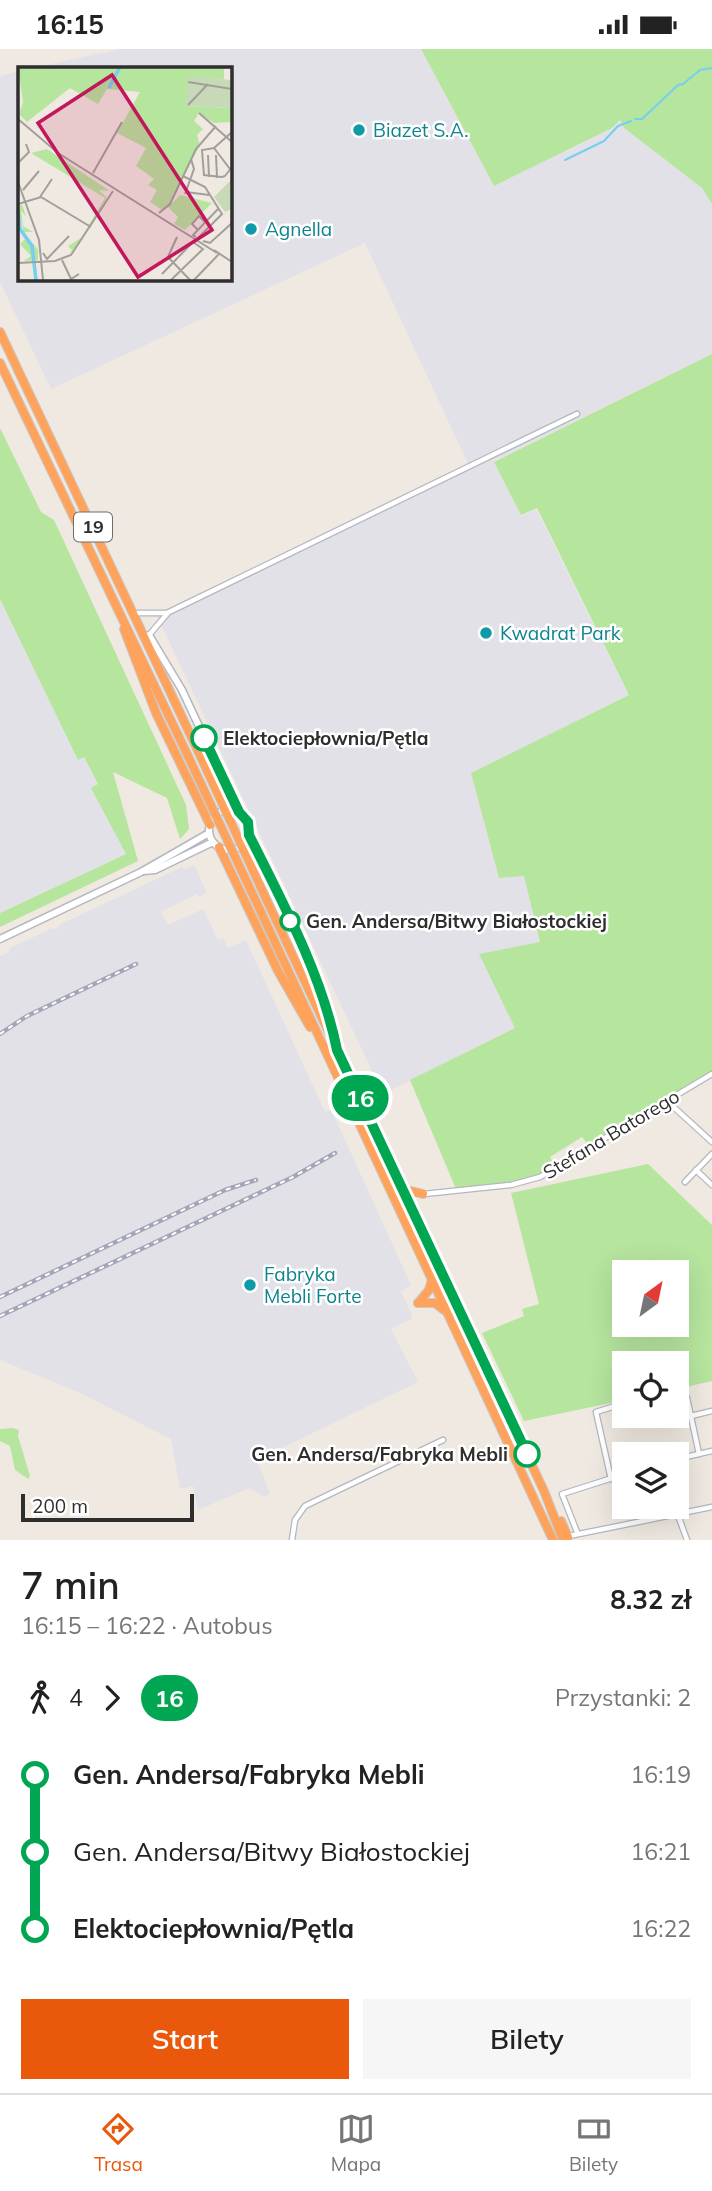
<!DOCTYPE html>
<html lang="pl">
<head>
<meta charset="utf-8">
<style>
	:root { --surface:#fff; --page:#f6f6f6; --text:#222; --muted:#767676; --line:#e0e0e0; --accent:#ea580c }
	body { margin:0; font-family:Mulish,sans-serif; background:var(--page); color:var(--text); height:100vh; display:flex; flex-direction:column; font-size:26px; white-space:nowrap }
	* { box-sizing:border-box; margin:0 }
	p { font-size:23px; color:var(--muted) }
	.icon { flex:none; width:38px; height:38px; fill:none; stroke:currentColor; stroke-width:2; stroke-linecap:round; stroke-linejoin:round }
	.map { position:relative; height:1491px; overflow:hidden }
	.side { display:flex; flex-direction:column; background:var(--surface); flex:1 }
	.side>* { flex:none }
	.badge { padding:0 14px; border-radius:23px; font-size:24px; line-height:46px }
	.needle { width:46px; rotate:33deg }
	.buttons { position:absolute; left:612px; top:1211px; display:grid; gap:14px }
	.buttons a { display:grid; place-items:center; width:77px; height:77px; border-radius:0px; background:var(--surface); box-shadow:0 7px 28px #0002; font-size:35px }
	.scale { position:absolute; left:21px; bottom:18px; width:173px; box-sizing:border-box; padding-left:7px; border:4px solid #2e2e2e; border-top:0; font-size:19px; line-height:24px; white-space:nowrap; color:#2e2e2e; -webkit-text-stroke:5px #fff; paint-order:stroke }
	.map>.badge { position:absolute; translate:-50% -50%; box-shadow:0 0 0 4px #fff }
	.legs { display:flex; align-items:center; gap:10px; height:77px; padding:0 21px; font-size:23px }
	.legs p { margin-inline-start:auto }
	.overview { display:flex; align-items:center; justify-content:space-between; height:119px; padding:0 21px }
	h1 { font-size:38px; font-weight:600; line-height:52px }
	.cta { display:flex; gap:14px; margin-top:auto; padding:14px 21px }
	.cta a { flex:1; height:80px; border-radius:0px; background:var(--accent); color:#fff; font-size:28px; font-weight:600; line-height:80px; text-align:center }
	.cta a+a { background:var(--page); color:var(--text) }
	ul { padding:0 21px; list-style:none }
	li { display:flex; align-items:center; gap:24px; height:77px; font-size:26px }
	li i { display:grid; place-items:center; width:10px; height:100%; margin:0 9px; background:currentColor }
	li i::after { content:''; width:18px; height:18px; margin:-9px; border:5px solid; border-radius:50%; background:var(--surface) }
	li p { margin-inline-start:auto }
	li:first-child i { background:linear-gradient(#0000 50%,currentColor 0) }
	li:last-child i { background:linear-gradient(currentColor 50%,#0000 0) }
	.status { display:flex; justify-content:space-between; align-items:center; height:49px; padding:0 35px; background:var(--surface); direction:ltr }
	.status svg { height:19px; fill:currentColor }
	.tab-bar { display:flex; justify-content:space-around; align-items:center; height:98px; border-top:2px solid var(--line); background:var(--surface); font-size:19px; color:var(--muted) }
	.tab-bar a { display:grid; justify-items:center; gap:4px }
	.tab-bar .selected { color:var(--accent) }
	.map>svg:first-child { display:block }
	.industrial { fill:#e3e1e8 }
	.green { fill:#b6e59e; fill-rule:evenodd }
	.lines { fill:none; stroke-linecap:round; stroke-linejoin:round }
	.stream { stroke:#75cff0; stroke-width:2 }
	.street-casing { stroke:#b4b7c1; stroke-width:7 }
	.secondary-casing { stroke:#b4b7c1; stroke-width:9 }
	.highway-casing { stroke:#c9c9c9; stroke-width:10 }
	.street { stroke:#fff; stroke-width:4.5 }
	.secondary { stroke:#fff; stroke-width:6 }
	.highway { stroke:#ffa35c; stroke-width:8 }
	.rail-casing { stroke:#a3a6b8; stroke-width:4.5 }
	.rail { stroke:#fff; stroke-width:2; stroke-dasharray:5; stroke-linecap:butt }
	.highway-bridge-casing { stroke:#c9c9c9; stroke-width:10; stroke-linecap:butt }
	.highway-bridge { stroke:#ffa35c; stroke-width:8 }
	.line-1-casing { stroke:#fff; stroke-width:16 }
	.line-1 { stroke:#00a651; stroke-width:10 }
	.culture-dot { fill:#0f9aa8; stroke:#fff; stroke-width:2.5 }
	.stop-1-dot { fill:#fff; stroke:#00a651; stroke-width:3.5 }
	.labels { text-anchor:middle; stroke-width:5; stroke-linejoin:round; paint-order:stroke }
	.shield { fill:#fff; stroke:#6d6d6d; stroke-width:2 }
	.shield-label { font-size:18px; font-weight:bold; fill:#2e2e2e }
	.culture-label { font-size:19px; fill:#0d838f; stroke:#fff; text-anchor:start }
	.stop-label { font-size:19px; font-weight:bold; fill:#2e2e2e; stroke:#fff; text-anchor:start }
	.street-label { font-size:19px; fill:#2e2e2e; stroke:#fff }
	.inset-river { fill:none; stroke:#75cff0; stroke-width:3.5 }
	.inset-road { fill:none; stroke:#a29e99; stroke-width:2 }
	.view { fill:#c2185b; fill-opacity:0.15; stroke:#c2185b; stroke-width:3.5 }
	.inset-edge { fill:none; stroke:#2e2e2e; stroke-width:3.5 }
</style>
</head>
<body>
<div class="status"><b>16:15</b><svg viewBox="0 0 49 12"><path d="M0 12V9h3v3zM5 12V6h3v6zM10 12V3h3v9zM15 12V0h3v12zM26 1h20v11H26zM47 4h2v5h-2z"/></svg></div>
<div class="map">
<svg width="712" height="1491" viewBox="0 0 712 1491">
	<rect width="100%" height="100%" fill="#efe9e1"/>
	<!-- industrial -->
	<g class="industrial">
		<path d="M120,0H421L494,137L612,79L621,71L624,79L702,139L712,155V305L494,412L521,467L536,460L629,646L471,724L499,829L524,826L540,893L515,979L383,1045L156,565L470,419L365,194L51,340L0,233V27L19,22V229H229V19H33Z"/>
		<path d="M0,550L78,711L84,708L98,736L92,739L126,805L0,864Z"/>
		<path d="M194,816L207,844L199,848L197,845L161,863L168,876L203,860L218,891L223,889L228,899L246,891L325,1063L331,1060L411,1236L401,1242L412,1266L411,1270L391,1280L418,1333L257,1411L270,1445L264,1448L249,1439L198,1461L193,1437L180,1440L171,1390L76,1342L0,1311V907L9,903L10,899L52,879L57,880L59,876L182,818L185,820Z"/>
	</g>
	<!-- green -->
	<g class="green">
		<path d="M421,0H712V155L702,139L624,79L620,71L612,79L494,137Z"/>
		<path d="M712,305V1025L591,1099L582,1088L550,1108L557,1120L528,1132L456,1140L410,1031L515,979L479,905L540,893L524,827L499,829L471,724L629,646L537,459L521,466L494,413Z"/>
		<path d="M0,379L41,463L54,471L186,756L189,780L180,790L167,749L113,723L138,812L0,878V864L126,805L91,739L98,735L84,708L78,711L0,550Z"/>
		<path d="M648,1115L712,1176V1332L677,1340V1314H625V1351L524,1372L482,1284L524,1267L522,1260L539,1255L511,1144ZM625,1223H677V1276H625Z"/>
		<path d="M12,1379L19,1381L18,1387L30,1427L28,1430L15,1421L10,1397L0,1392V1380Z"/>
	</g>
	<g class="lines">
		<!-- stream -->
		<g class="stream">
			<path d="M635,70H642L678,36L683,35L700,21L712,19"/>
			<path d="M565,111L604,92L618,77L631,72"/>
		</g>
		<!-- street casing -->
		<g class="street-casing">
			<g id="street">
				<path d="M138,564H167L577,365"/>
				<path d="M149,586L167,565"/>
				<path d="M667,1052L712,1093"/>
				<path d="M696,1121L712,1136"/>
				<path d="M685,1133L712,1105"/>
				<path d="M424,1145L511,1136L540,1128L712,1025"/>
				<path d="M677,1342L683,1343L687,1349L699,1405"/>
				<path d="M691,1367L712,1362"/>
				<path d="M677,1410L712,1402"/>
				<path d="M611,1430L596,1363L625,1354"/>
				<path d="M675,1458L687,1491"/>
				<path d="M577,1483L562,1445L625,1425"/>
				<path d="M569,1487L712,1458"/>
				<path d="M292,1491L295,1471L305,1457L443,1391"/>
			</g>
		</g>
		<!-- secondary casing -->
		<g class="secondary-casing">
			<g id="secondary">
				<path d="M149,586L182,641L239,763"/>
				<circle cx="229" cy="781" r="20"/>
				<path d="M143,822L155,821L213,793"/>
				<path d="M0,890L141,823L209,784"/>
			</g>
		</g>
		<!-- highway casing -->
		<g class="highway-casing">
			<g id="highway">
				<path d="M0,283L198,702"/>
				<path d="M0,314L188,707"/>
				<path d="M124,580L156,664L210,776"/>
				<path d="M249,786L305,905L333,982"/>
				<path d="M219,798L278,922L310,978"/>
				<path d="M269,856L544,1442L563,1491"/>
				<path d="M260,861L553,1491"/>
				<path d="M403,1140L423,1145"/>
				<path d="M418,1254H435L444,1261"/>
				<path d="M418,1254L429,1241L432,1230"/>
				<path d="M561,1472L568,1488"/>
			</g>
		</g>
		<!-- street -->
		<use href="#street" class="street"/>
		<!-- secondary -->
		<use href="#secondary" class="secondary"/>
		<!-- highway -->
		<use href="#highway" class="highway"/>
		<!-- rail casing -->
		<g class="rail-casing">
			<g id="rail">
				<path d="M0,985L27,967L136,915"/>
				<path d="M0,1248L225,1141L256,1131"/>
				<path d="M0,1267L293,1128L335,1104"/>
			</g>
		</g>
		<!-- rail -->
		<use href="#rail" class="rail"/>
		<!-- highway-bridge casing -->
		<g class="highway-bridge-casing">
			<g id="highway-bridge">
				<path d="M198,702L269,856"/>
				<path d="M188,707L260,861"/>
			</g>
		</g>
		<!-- highway-bridge -->
		<use href="#highway-bridge" class="highway-bridge"/>
	</g>
	<g class="lines">
		<!-- line-1 casing -->
		<g class="line-1-casing">
			<path id="line-1" d="M204,689L239,763L248,773L249,786C283,854 322,926 337,1001L527,1405"/>
		</g>
		<!-- line-1 -->
		<use href="#line-1" class="line-1"/>
	</g>
	<!-- markers -->
	<g class="culture-dot">
		<circle cx="359" cy="81" r="7"/>
		<circle cx="251" cy="180" r="7"/>
		<circle cx="486" cy="584" r="7"/>
		<circle cx="250" cy="1236" r="7"/>
	</g>
	<g class="stop-1-dot">
		<circle cx="204" cy="689" r="12"/>
		<circle cx="290" cy="872" r="9"/>
		<circle cx="527" cy="1405" r="12"/>
	</g>
	<g class="labels">
		<!-- shield labels -->
		<rect class="shield" x="74" y="463.5" width="38" height="29" rx="5"/>
		<g class="shield-label">
			<text x="93" y="484">19</text>
		</g>
		<!-- culture labels -->
		<g class="culture-label">
			<text x="373" y="88">Biazet S.A.</text>
			<text x="265" y="187">Agnella</text>
			<text x="500" y="591">Kwadrat Park</text>
			<text x="264" y="1232">Fabryka<tspan x="264" dy="22">Mebli Forte</tspan></text>
		</g>
		<!-- stop labels -->
		<g class="stop-label">
			<text x="223" y="696">Elektociepłownia/Pętla</text>
			<text x="306" y="879">Gen. Andersa/Bitwy Białostockiej</text>
			<text x="508" y="1412" text-anchor="end">Gen. Andersa/Fabryka Mebli</text>
		</g>
		<!-- street labels -->
		<g class="street-label">
			<text transform="translate(611 1085) rotate(-31)" y="7">Stefana Batorego</text>
		</g>
	</g>
	<!-- overview -->
	<g transform="translate(18 18)">
		<rect width="214" height="214" fill="#efe9e1"/>
		<path d="M0,0H206V12L190,11L167,39L213,41V55L196,56L181,46L176,54L185,62L179,68L182,78L152,134V138L162,128L194,136L167,163L156,157L160,150L150,140L144,143L132,135L139,123L130,118L136,112L118,99L128,81L99,66L122,25L89,22L80,37L52,21L9,55L1,47L5,35ZM29,82L92,124L81,123L89,131L58,180L50,188L54,183L50,179L63,171L87,131L13,86ZM0,138H4L8,149L3,144L5,159L15,165H6L20,183V193L6,194L13,189L2,177L7,172Z" fill="#b6e59e"/>
		<path d="M171,9L213,13V41L167,39ZM213,113V142L207,145L196,130Z" fill="#c8d9b8"/>
		<path class="inset-river" d="M91,21L102,0M0,143L2,162L14,179L18,213"/>
		<path class="inset-road" d="M170,15L214,22M170,38L190,17M181,46L214,75M0,52L40,86L199,186M196,81L214,65M190,88L191,110M198,88L199,111M0,96L11,85L8,77M212,102L196,81L184,83L186,108L204,110L207,109L214,100M75,106L104,55M165,109L187,120L204,147L179,172M0,115L21,173L25,213M5,123L21,104M168,125L191,128M167,127L176,102L173,92M22,130L34,112M0,137L23,130L73,160M141,146L152,137L178,82L198,59M180,163L174,157L181,149L187,155M159,170L150,190L172,213M178,170L175,168L200,142M185,174L192,176L214,156M196,183L214,195M25,186L29,192L51,169M44,193L53,212L61,207M0,196L37,194L53,188L95,124M144,207L174,176M153,213L185,182L175,175M176,213L202,186"/>
		<path class="view" d="M94,8L194,163L120,210L20,56Z"/>
		<rect width="214" height="214" class="inset-edge"/>
	</g>
</svg>
<div class="buttons">
<a><svg class="needle" viewBox="-14 -14 28 28"><path d="M0-13l5 13h-10z" fill="#e53935"/><path d="M0 13l5-13h-10z" fill="#767676"/></svg></a>
<a><svg class="icon" aria-label="locate" viewBox="0 0 24 24"><circle cx="12" cy="12" r="6"/><path d="M12 2v4M12 18v4M2 12h4M18 12h4"/></svg></a>
<a><svg class="icon" aria-label="layers" viewBox="0 0 24 24"><path d="M12 4l9 5-9 5-9-5zM3 14l9 5 9-5"/></svg></a>
</div>
<div class="scale">200 m</div>
<b class="badge" style="left:360px;top:1049px;background:#00a651;color:#fff">16</b>
</div>
<section class="side">
<div class="overview"><div><h1>7 min</h1><p>16:15 – 16:22 · Autobus</p></div><b>8.32 zł</b></div>
<div class="legs"><svg class="icon" aria-label="walk" viewBox="0 0 24 24"><circle cx="13" cy="4" r="2"/><path d="M13 8l-2 6 4 7M11 14l-3 7M7 12l3-4h3l4 4"/></svg>4<svg class="icon" aria-label="forward" viewBox="0 0 24 24"><path d="M9 5l7 7-7 7"/></svg><b class="badge" style="background:#00a651;color:#fff">16</b><p>Przystanki: 2</p></div>
<ul>
<li><i style="color:#00a651"></i><b>Gen. Andersa/Fabryka Mebli</b><p>16:19</p></li>
<li><i style="color:#00a651"></i><span>Gen. Andersa/Bitwy Białostockiej</span><p>16:21</p></li>
<li><i style="color:#00a651"></i><b>Elektociepłownia/Pętla</b><p>16:22</p></li>
</ul>
<div class="cta"><a>Start</a><a>Bilety</a></div>
</section>
<nav class="tab-bar">
<a class="selected"><svg class="icon" aria-label="directions" viewBox="0 0 24 24"><path d="M12 3l9 9-9 9-9-9zM9 14v-3h6M13 9l2 2-2 2"/></svg>Trasa</a>
<a><svg class="icon" aria-label="map" viewBox="0 0 24 24"><path d="M3 6l6-2 6 2 6-2v14l-6 2-6-2-6 2zM9 4v14M15 6v14"/></svg>Mapa</a>
<a><svg class="icon" aria-label="tickets" viewBox="0 0 24 24"><path d="M3 7h18v10H3zM15 7v10"/></svg>Bilety</a>
</nav>
</body>
</html>
